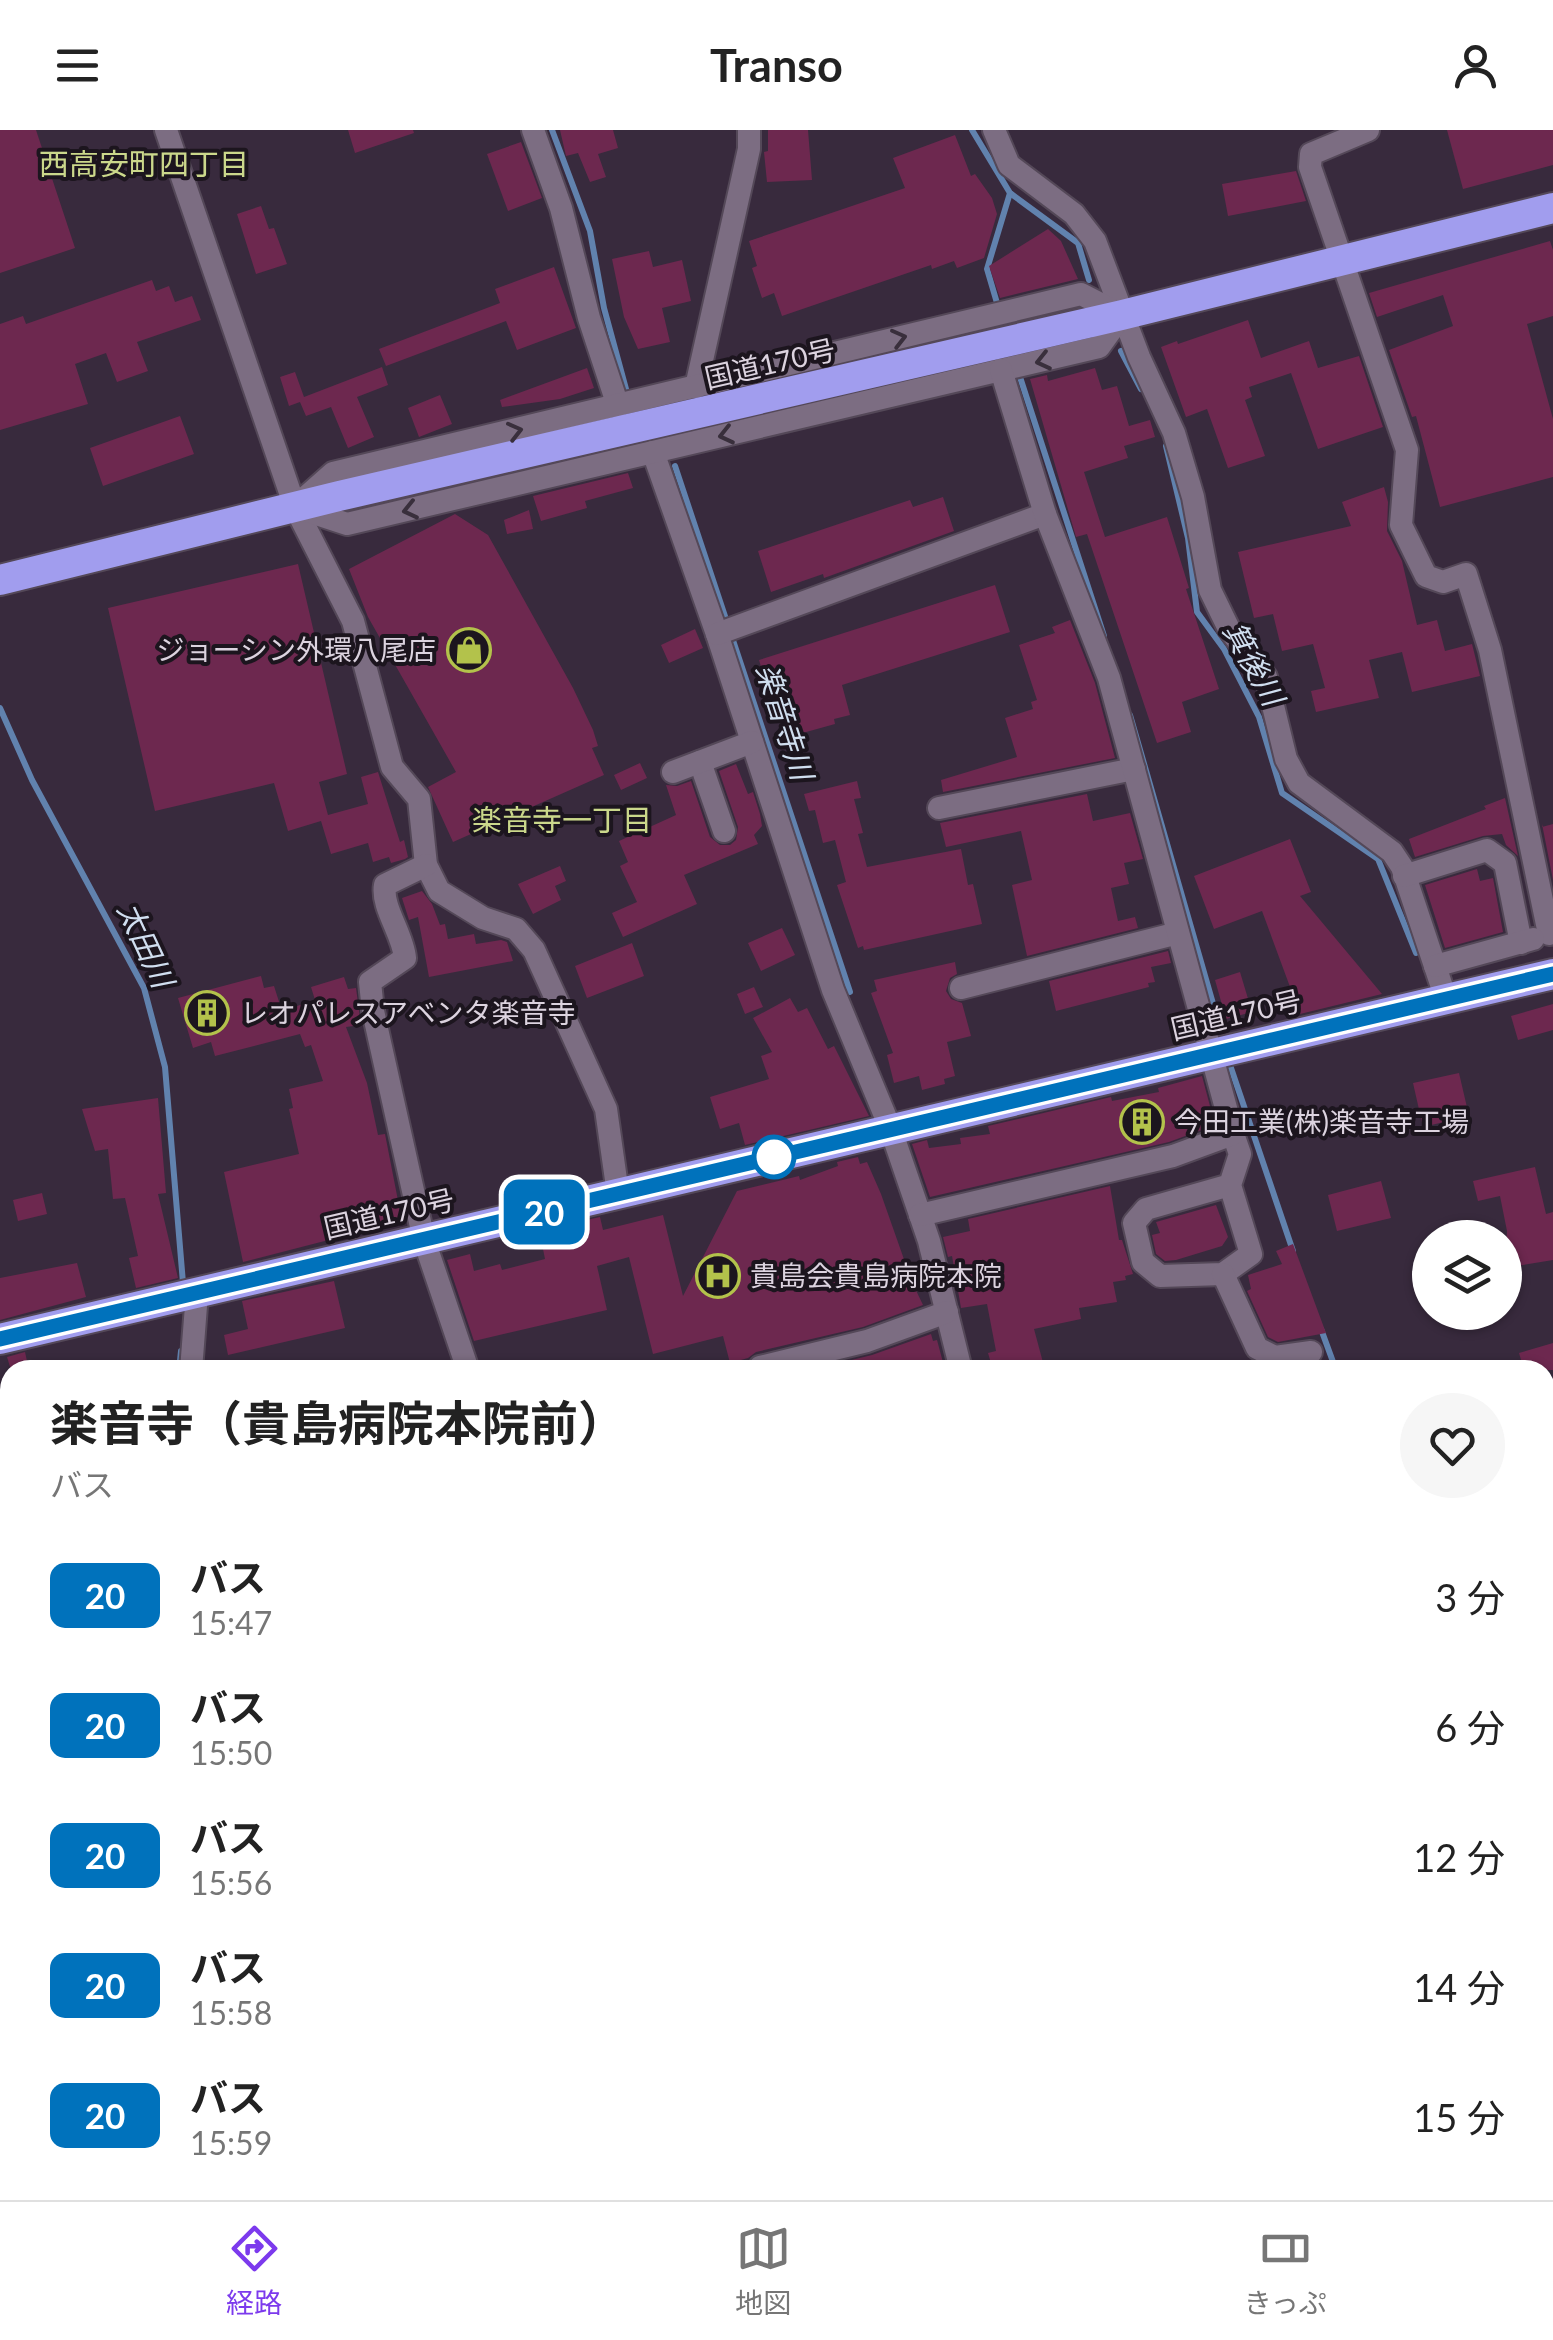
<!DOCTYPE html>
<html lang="ja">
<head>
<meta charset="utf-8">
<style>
	:root { --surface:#fff; --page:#f6f6f6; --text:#222; --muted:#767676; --line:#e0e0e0; --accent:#7c3aed }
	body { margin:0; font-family:Lato,"Noto Sans JP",sans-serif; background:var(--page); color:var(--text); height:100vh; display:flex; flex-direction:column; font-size:38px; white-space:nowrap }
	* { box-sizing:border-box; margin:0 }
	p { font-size:32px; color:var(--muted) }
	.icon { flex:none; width:55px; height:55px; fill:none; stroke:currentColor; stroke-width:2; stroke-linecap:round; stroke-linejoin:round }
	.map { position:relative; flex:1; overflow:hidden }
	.sheet { position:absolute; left:0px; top:1230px; width:1555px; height:840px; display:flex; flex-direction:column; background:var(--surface); border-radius:30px 30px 0 0; box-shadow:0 2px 8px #0004 }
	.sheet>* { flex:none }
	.badge { padding:0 20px; border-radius:15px; font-size:35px; line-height:65px }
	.buttons { position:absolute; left:1412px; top:1090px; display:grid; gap:20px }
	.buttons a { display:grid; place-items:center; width:110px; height:110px; border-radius:50%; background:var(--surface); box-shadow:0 2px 8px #0004; font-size:50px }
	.map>.badge { position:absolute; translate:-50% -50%; box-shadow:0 0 0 5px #fff }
	.round { display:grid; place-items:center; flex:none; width:105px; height:105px; border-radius:52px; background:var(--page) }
	.overview { display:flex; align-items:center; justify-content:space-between; height:170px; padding:0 50px }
	h1 { font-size:48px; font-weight:700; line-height:75px }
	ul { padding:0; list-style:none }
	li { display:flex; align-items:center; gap:30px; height:130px; padding:0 50px }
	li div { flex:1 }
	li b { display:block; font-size:38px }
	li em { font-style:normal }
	li .badge { min-width:110px; font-weight:700; text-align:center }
	header { display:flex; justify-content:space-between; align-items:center; height:130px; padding:0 50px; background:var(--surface); font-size:45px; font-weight:700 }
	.menu { display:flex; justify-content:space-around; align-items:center; height:140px; border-top:2px solid var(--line); background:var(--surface); font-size:28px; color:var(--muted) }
	.menu a { display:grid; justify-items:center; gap:5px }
	.menu .active { color:var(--accent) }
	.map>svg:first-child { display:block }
	.green { fill:#7c3033 }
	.water { fill:#2c5f99; stroke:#6182ae; stroke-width:2.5 }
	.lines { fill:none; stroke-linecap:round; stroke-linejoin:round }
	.stream { stroke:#6182ae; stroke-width:6 }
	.building { fill:#6d284f }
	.minor-casing { stroke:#544858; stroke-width:26 }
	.highway-casing { stroke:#544858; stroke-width:34 }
	.path { stroke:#837787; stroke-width:4; stroke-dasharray:8 8; stroke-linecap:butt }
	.minor { stroke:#7c6d82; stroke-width:22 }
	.highway { stroke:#a19dee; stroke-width:30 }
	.oneway { stroke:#392f3c }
	.line-casing { stroke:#fff; stroke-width:22 }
	.line { stroke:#0072bc; stroke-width:15 }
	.stop-dot { fill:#fff; stroke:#0072bc; stroke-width:5 }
	.labels { text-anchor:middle; stroke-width:8; stroke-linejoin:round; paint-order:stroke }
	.street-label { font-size:28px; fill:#dcd3df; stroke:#1c151e }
	.poi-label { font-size:28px; fill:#dcd3df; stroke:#1c151e; text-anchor:start }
	.neighbourhood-label { font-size:30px; fill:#cbd88b; stroke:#1c151e }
	.water-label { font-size:30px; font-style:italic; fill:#d0deef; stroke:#1c151e }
</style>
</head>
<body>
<header><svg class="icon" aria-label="menu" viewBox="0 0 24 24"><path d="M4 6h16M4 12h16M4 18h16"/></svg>Transo<svg class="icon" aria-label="person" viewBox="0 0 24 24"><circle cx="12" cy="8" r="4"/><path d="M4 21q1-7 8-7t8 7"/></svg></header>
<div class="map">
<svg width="1553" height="2070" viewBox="0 0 1553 2070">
	<rect width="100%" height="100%" fill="#382a3d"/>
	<!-- green -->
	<path class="green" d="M258,2060H345L346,2062L316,2070H257Z"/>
	<!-- water -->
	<path class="water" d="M0,1747L10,1749V1817L0,1816Z"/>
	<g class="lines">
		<!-- stream -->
		<g class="stream">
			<path d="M552,0L590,101L604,178L626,259"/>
			<path d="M972,0L1010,63L1078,113L1089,150"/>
			<path d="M997,173L987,139L1010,63"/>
			<path d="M1121,221L1141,259"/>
			<path d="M1019,244L1104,506"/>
			<path d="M1166,316L1188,408L1197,482L1224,519L1259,587L1282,663L1378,729L1416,823"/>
			<path d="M675,336L850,862"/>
			<path d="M0,578L32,650L144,858L165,937L183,1153"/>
			<path d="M1130,585L1218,891"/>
			<path d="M1230,935L1293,1121"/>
			<path d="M1321,1199L1336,1240"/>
			<path d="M179,1240L181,1221"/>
			<path d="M1545,1832L1553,1853"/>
		</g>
	</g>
	<!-- building -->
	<g class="building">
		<path d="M0,0H36L75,118L0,143Z"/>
		<path d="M348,0H413L414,3L355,23Z"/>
		<path d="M560,0H613L618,18L598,24L606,47L590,52L578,23L566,26Z"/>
		<path d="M768,0H808L812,50L767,52L764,22L768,21Z"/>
		<path d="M1447,0H1553V35L1463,59Z"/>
		<path d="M955,5L971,46L975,44L992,68L997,84L984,128L957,138L954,131L932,139L931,135L782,186L774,163L762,168L752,138L757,136L749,111L905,58L893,28Z"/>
		<path d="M521,12L542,68L508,81L487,24Z"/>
		<path d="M1296,41L1306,71L1228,86L1222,54Z"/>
		<path d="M261,76L269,99L274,98L287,134L256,144L237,84Z"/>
		<path d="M1048,99L1061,111L1078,149L1000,168L989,136Z"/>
		<path d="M1550,111L1553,120V186L1527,194L1553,289V347L1440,377L1416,286L1412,287L1389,220L1453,196L1443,165L1377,187L1369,163Z"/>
		<path d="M649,121L653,137L682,130L691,171L662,178L670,212L638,219L624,187L612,129Z"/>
		<path d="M554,137L576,198L517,220L506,191L386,236L379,219L500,173L495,159Z"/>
		<path d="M152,150L156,161L169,156L175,172L192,166L201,190L137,212L148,241L117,252L106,223L75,234L88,274L0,300V194L23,186L26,194Z"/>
		<path d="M1248,190L1261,228L1309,211L1318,238L1359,226L1383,297L1318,319L1291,243L1249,257L1252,267L1245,270L1265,326L1228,338L1207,279L1186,287L1161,217L1177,211L1178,214Z"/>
		<path d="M382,237L388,255L357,267L374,307L348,318L331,277L306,286L300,272L289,276L280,247L295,242L304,267Z"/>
		<path d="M587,238L594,258L560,269L502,277L500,270Z"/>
		<path d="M1095,238L1102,260L1117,256L1129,296L1150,290L1155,307L1124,316L1128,328L1084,342L1105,407L1167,387L1189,458L1186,459L1219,559L1182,572L1191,602L1157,613L1087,404L1076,407L1030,249L1047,245L1048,251Z"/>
		<path d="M440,265L452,294L419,307L408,278Z"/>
		<path d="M180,286L194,324L103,356L90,318Z"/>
		<path d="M628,343L633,358L585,371L587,378L541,391L533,366Z"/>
		<path d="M1384,357L1388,372L1387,401L1402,431L1417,495L1437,490L1445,521L1472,514L1480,546L1412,562L1402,522L1369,530L1379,568L1316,582L1311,561L1325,558L1313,514L1282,521L1273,484L1254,488L1238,422L1351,396L1342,372Z"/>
		<path d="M943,367L954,401L824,448L823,444L771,462L758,421L910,370L913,377Z"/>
		<path d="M529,380L533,399L507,404L504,390Z"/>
		<path d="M455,384L488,405L573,558L593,600L598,616L592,618L604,645L453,712L428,657L456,642L368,487L349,439Z"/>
		<path d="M298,434L347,644L319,652L328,685L368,674L361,647L378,642L400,712L404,710L408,727L405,729L391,733L389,727L373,732L368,713L331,724L321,691L288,701L274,653L155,681L108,478Z"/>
		<path d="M995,455L1010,502L842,555L850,585L834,589L835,594L799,604L790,572L773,577L759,530Z"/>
		<path d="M1070,490L1095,553L1115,628L943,662L941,650L1017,627L1005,588L1033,579L1031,572L1037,570L1019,515L1055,503L1052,497Z"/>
		<path d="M695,499L703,518L669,533L661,515Z"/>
		<path d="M640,633L647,648L621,660L614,645Z"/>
		<path d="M736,634L748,664L753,662L760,684L762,696L754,705L758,714L684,745L697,774L623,807L612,783L637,772L620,736L628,732L619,711L676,685L666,655L677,656L691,651L710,707L720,715H730L736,710L738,697L719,641Z"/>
		<path d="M857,651L861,668L854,669L863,703L858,704L867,737L961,719L968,755L973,754L982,794L864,820L863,816L858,818L837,755L846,752L835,710L823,713L815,680L809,681L804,664Z"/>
		<path d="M1087,664L1093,691L1130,683L1143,729L1124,733L1129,754L1111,758L1118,791L1135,787L1138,798L1027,826L1012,755L1032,750L1021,701L946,717L940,693Z"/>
		<path d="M1505,668L1518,726L1506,715L1502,704L1483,706L1415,727L1409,709L1486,679L1484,676Z"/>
		<path d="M1542,694V697L1553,694V750Z"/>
		<path d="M1290,709L1311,762L1300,766L1382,864L1300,884L1262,781L1214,799L1194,746Z"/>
		<path d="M560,736L566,751L555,756L561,770L533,784L518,754Z"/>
		<path d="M1477,739L1480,751L1493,748L1503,802L1445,818L1425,755Z"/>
		<path d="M422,761L432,774L440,795L445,794L448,809L474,804L476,814L501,810L507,812L513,831L429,847L418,787L409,790L402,768Z"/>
		<path d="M782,798L795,825L761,841L748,813Z"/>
		<path d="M632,813L644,846L587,868L575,836Z"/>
		<path d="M1168,821L1171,833L1151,837L1155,852L1148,853L1149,857L1056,881L1049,851Z"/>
		<path d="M955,832L957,844L950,848L946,861L951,869L962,873L971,906L947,912L955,946L944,949L945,954L922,960L919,946L894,953L887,925L893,923L871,863L877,861L874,850Z"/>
		<path d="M1240,842L1252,882L1226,889L1215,850Z"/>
		<path d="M261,846L264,858L274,856L282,881L315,870L311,857L344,847L348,859L356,858L361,895L346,897L367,953L378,1005L385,1004L402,1091L243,1132L224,1042L299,1024L289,979L293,978L289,959L323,951L311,915L305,917L300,904L215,926L211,912L193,918L178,868Z"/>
		<path d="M754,857L763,877L745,884L737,864Z"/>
		<path d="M790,868L798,882L807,878L828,919L834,916L869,986L745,1015L739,993L720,999L710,967L769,949L761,926L772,922L753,888Z"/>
		<path d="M1553,874V900L1518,910L1511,886Z"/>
		<path d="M1459,943L1469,986L1423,997L1413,953Z"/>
		<path d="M1202,946L1215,995L1169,1012L930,1067L912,1014L927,1010L929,1018L961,1014L960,1008L990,1004L988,996L1111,967L1112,971L1159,962L1158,958Z"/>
		<path d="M158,968L166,1063L158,1064L178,1148L136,1158L129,1128L138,1126L125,1068L113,1069L108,1019L95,1021L82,979Z"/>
		<path d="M858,1027L860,1034L867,1032L881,1064L912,1152L923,1175L863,1197L756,1222L748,1228L730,1233L723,1206L653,1224L629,1127L597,1136L607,1180L474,1211L447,1130L470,1124L474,1141L500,1134L502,1140L545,1129L542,1114L582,1105L578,1092L600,1087L603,1100L663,1085L683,1166L737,1061L799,1046L800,1050L838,1036L837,1032Z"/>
		<path d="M1535,1037L1546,1084L1553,1082V1130L1505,1138L1507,1101L1500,1066L1478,1071L1473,1051Z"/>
		<path d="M1381,1051L1391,1088L1337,1101L1328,1065Z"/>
		<path d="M1110,1056L1119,1110H1122L1133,1144L1125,1146L1126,1150L1113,1152L1117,1172L1079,1178L1081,1189L1034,1199L1045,1240H993L988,1223L996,1221L987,1174L961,1178L952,1126L948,1127L943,1107L970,1101L968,1089Z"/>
		<path d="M42,1063L47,1084L18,1091L13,1070Z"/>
		<path d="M1216,1075L1228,1107L1222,1116L1176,1130L1165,1131L1156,1124L1152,1105L1160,1103L1156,1092Z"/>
		<path d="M1293,1114L1326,1203L1278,1212L1268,1207L1247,1161L1251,1159L1248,1145L1282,1134L1276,1121Z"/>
		<path d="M77,1133L86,1167L0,1190V1148Z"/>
		<path d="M334,1151L345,1198L228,1225L224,1205L248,1199L242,1171Z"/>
		<path d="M931,1204L933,1211L937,1210L945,1240H832L831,1235L872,1225Z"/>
		<path d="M1553,1213V1240H1524L1519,1223Z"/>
		<path d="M25,1222L29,1240H11L7,1227Z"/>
	</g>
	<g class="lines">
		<!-- minor casing -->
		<g class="minor-casing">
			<g id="minor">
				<path d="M166,0L295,377L353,491L392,637L419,669L426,735L439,761L483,788L516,799L534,820L606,979L618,1064"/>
				<path d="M533,0L561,78L589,188L618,276"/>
				<path d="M994,0L1009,35L1074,84L1095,111L1139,227L1174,303L1193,367L1210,460L1229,499L1266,547L1286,629L1299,653L1392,722L1402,737L1446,869"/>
				<path d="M1368,0L1311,24L1310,37L1407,320L1401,395L1426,446L1443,452L1466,444L1490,520L1549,804"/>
				<path d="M696,257L749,19V0"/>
				<path d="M653,322L717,504L833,860L891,1000L929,1111L961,1240"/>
				<path d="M298,374L333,343L1081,164L1122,185"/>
				<path d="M295,377L347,394L1099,217L1122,185"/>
				<path d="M717,504L1045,384"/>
				<path d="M700,632L724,701"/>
				<path d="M673,642L752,612"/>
				<path d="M939,678L1134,639"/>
				<path d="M426,735L385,755C381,777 403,804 405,828L370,852L373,881L424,1110L468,1240"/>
				<path d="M1404,746L1487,720L1505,733L1521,813"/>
				<path d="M1435,836L1533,809"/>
				<path d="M961,858L1178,803"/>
				<path d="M1230,1055L1251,1124L1223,1144L1160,1146L1143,1132L1134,1093L1146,1079L1230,1055L1240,1024L1233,1004"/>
				<path d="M920,1085L1173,1026L1233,1004L1109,548L1045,384L1001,240"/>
				<path d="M1223,1144L1257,1218L1275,1227L1311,1222"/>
				<path d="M760,1237L867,1211L947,1182"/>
				<path d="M191,1240L197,1163"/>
				<path d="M0,1689L10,1718"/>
				<path d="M0,1996L10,1995"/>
				<path d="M1545,2012L1553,2014"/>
				<path d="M115,2060L117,2070"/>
				<path d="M762,2060L767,2070"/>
				<path d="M1068,2060L1070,2070"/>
				<path d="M512,2070L525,2060"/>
				<path d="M654,2070V2060"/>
				<path d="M888,2070L891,2060"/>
				<path d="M1176,2070V2060"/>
			</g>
		</g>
		<!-- highway casing -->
		<g class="highway-casing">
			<g id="highway">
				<path d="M0,450L339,366L1122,185L1553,78"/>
				<path d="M0,1209L1553,844"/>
			</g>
		</g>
		<!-- path -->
		<g class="path">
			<path d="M0,2028L10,2025"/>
			<path d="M0,2041L10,2042"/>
			<path d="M42,2070L87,2061"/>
		</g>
		<!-- minor -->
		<use href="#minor" class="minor"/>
		<!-- highway -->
		<use href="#highway" class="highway"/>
	</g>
	<!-- one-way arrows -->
	<defs><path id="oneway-chevron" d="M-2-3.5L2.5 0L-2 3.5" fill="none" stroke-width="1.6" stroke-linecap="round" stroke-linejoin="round" transform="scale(2.5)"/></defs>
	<g class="oneway">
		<use href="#oneway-chevron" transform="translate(899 208) rotate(-14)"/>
		<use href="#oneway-chevron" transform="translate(1043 231) rotate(167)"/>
		<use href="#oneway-chevron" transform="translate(515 301) rotate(-14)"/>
		<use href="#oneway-chevron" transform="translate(726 305) rotate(167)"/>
		<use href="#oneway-chevron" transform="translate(410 380) rotate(167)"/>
	</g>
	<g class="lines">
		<!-- line casing -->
		<g class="line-casing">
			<path id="line" d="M0,1209L1553,844"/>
		</g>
		<!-- line -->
		<use href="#line" class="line"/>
	</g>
	<!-- icons -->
	<defs>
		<g id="shop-ring" transform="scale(2.25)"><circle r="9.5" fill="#1c151e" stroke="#b3c24b" stroke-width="1.5"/><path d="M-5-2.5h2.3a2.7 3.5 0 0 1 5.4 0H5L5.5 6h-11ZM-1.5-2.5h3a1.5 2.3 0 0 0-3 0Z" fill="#b3c24b"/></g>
		<g id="building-ring" transform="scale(2.25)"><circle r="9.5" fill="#1c151e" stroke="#b3c24b" stroke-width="1.5"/><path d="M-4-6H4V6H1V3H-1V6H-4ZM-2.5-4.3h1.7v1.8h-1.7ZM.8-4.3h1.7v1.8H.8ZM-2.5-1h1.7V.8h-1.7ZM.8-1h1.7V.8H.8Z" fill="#b3c24b"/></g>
		<g id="hospital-ring" transform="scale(2.25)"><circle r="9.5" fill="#1c151e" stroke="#b3c24b" stroke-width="1.5"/><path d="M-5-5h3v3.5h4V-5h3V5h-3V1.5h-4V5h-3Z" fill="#b3c24b"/></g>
	</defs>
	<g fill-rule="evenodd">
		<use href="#shop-ring" x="469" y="520"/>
		<use href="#building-ring" x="207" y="883"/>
		<use href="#building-ring" x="1142" y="992"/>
		<use href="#hospital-ring" x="718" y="1146"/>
	</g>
	<!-- markers -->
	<circle class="stop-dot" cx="774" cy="1027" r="20"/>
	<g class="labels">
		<!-- street labels -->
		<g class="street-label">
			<text transform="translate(770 234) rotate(-13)" y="10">国道170号</text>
			<text transform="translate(1236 885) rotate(-13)" y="10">国道170号</text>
			<text transform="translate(389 1084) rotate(-13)" y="10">国道170号</text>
		</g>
		<!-- poi labels -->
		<g class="poi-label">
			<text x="436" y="530" text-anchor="end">ジョーシン外環八尾店</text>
			<text x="240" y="893">レオパレスアベンタ楽音寺</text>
			<text x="1174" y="1002">今田工業(株)楽音寺工場</text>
			<text x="750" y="1156">貴島会貴島病院本院</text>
		</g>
		<!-- neighbourhood labels -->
		<g class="neighbourhood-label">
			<text x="144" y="45">西高安町四丁目</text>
			<text x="562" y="701">楽音寺一丁目</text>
		</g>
		<!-- water labels -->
		<g class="water-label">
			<text transform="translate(1253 534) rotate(61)" y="10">箕後川</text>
			<text transform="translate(784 592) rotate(72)" y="10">楽音寺川</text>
			<text transform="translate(145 815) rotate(65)" y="10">太田川</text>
		</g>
	</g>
</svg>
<div class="buttons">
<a><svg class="icon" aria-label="layers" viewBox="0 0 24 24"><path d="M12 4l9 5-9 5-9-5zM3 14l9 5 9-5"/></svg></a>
</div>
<b class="badge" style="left:544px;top:1082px;background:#0072bc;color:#fff">20</b>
<section class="sheet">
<div class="overview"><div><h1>楽音寺（貴島病院本院前）</h1><p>バス</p></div><a class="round"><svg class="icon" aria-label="heart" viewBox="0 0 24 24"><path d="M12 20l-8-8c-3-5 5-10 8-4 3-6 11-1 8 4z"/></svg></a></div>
<ul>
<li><span class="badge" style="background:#0072bc;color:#fff">20</span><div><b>バス</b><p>15:47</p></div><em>3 分</em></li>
<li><span class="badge" style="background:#0072bc;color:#fff">20</span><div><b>バス</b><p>15:50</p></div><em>6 分</em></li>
<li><span class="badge" style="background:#0072bc;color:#fff">20</span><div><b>バス</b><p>15:56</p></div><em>12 分</em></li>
<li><span class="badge" style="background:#0072bc;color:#fff">20</span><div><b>バス</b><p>15:58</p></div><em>14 分</em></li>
<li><span class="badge" style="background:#0072bc;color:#fff">20</span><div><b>バス</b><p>15:59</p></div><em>15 分</em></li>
</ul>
</section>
</div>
<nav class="menu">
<a class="active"><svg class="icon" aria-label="directions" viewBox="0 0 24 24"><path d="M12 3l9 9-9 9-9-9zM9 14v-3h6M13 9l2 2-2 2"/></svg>経路</a>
<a><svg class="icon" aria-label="map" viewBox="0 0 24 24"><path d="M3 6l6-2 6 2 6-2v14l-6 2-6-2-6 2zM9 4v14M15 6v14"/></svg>地図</a>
<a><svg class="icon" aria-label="tickets" viewBox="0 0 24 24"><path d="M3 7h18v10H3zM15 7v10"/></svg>きっぷ</a>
</nav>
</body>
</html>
